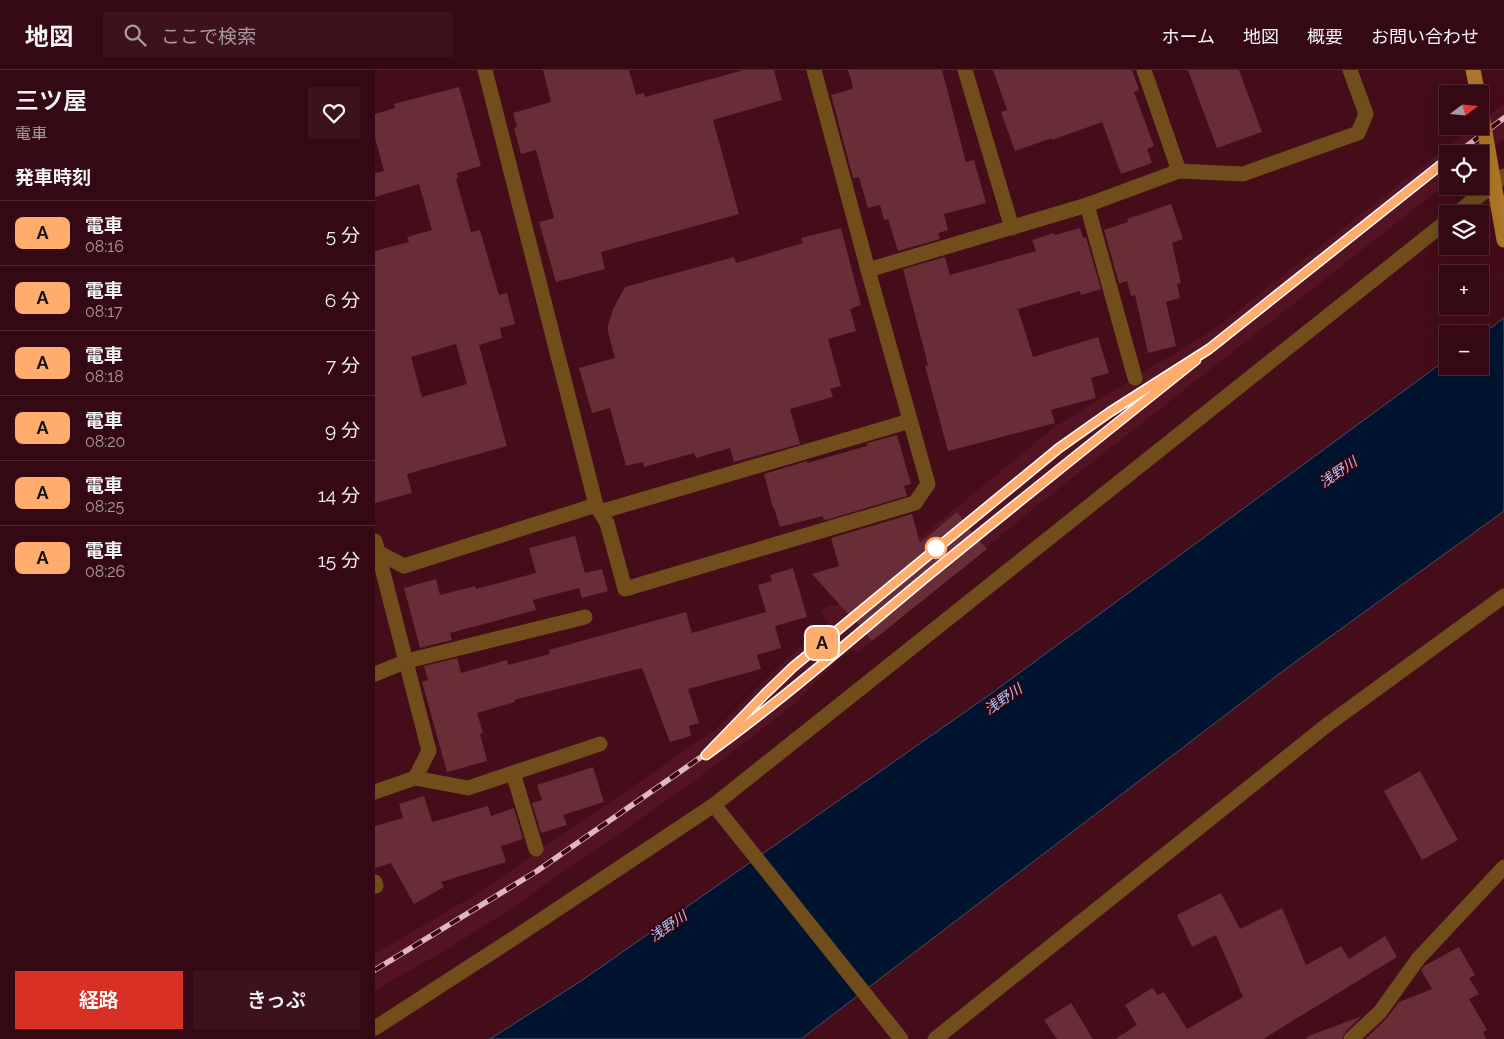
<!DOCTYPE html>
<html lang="ja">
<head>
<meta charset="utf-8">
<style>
	:root { --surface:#340913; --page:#3c121c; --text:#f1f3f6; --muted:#a99aa0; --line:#4e2a33; --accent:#d93025 }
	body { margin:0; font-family:Raleway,"Noto Sans JP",sans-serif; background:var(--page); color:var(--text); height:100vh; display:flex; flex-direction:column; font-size:19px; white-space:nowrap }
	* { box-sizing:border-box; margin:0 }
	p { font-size:16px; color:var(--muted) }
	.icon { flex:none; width:28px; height:28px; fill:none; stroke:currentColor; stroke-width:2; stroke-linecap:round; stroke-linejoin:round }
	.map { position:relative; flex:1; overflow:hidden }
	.panel { display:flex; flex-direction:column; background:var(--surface); width:375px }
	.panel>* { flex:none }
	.badge { padding:0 10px; border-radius:8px; font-size:18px; line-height:32px }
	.needle { width:32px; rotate:74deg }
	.buttons { position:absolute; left:1064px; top:15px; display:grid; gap:10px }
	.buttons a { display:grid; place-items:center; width:50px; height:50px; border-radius:0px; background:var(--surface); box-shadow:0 5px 20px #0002,0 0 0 1px var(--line); font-size:25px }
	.map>.badge { position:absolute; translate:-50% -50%; box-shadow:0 0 0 2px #fff }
	h2 { padding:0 15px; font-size:19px; line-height:45px }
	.round { display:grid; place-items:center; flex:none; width:52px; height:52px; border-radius:0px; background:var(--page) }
	.summary { display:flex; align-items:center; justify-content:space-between; height:85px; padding:0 15px }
	h1 { font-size:24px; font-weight:600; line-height:38px }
	.primary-button { display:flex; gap:10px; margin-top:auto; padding:10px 15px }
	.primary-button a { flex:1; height:58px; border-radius:0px; background:var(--accent); color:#fff; font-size:20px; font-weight:600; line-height:58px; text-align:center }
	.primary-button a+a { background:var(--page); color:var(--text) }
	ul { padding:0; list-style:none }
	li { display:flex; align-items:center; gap:15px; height:65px; padding:0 15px; border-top:1px solid var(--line) }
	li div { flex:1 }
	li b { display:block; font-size:19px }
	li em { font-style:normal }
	li .badge { min-width:55px; font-weight:700; text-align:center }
	header { display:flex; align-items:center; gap:30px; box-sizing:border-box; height:70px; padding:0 25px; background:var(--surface); border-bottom:1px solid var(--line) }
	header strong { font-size:24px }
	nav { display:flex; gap:28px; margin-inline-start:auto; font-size:18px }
	.search { width:350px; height:45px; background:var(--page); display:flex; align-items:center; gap:12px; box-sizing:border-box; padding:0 18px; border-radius:0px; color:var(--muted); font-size:19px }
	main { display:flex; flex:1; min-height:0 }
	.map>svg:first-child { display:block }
	.built { fill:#541322 }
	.water { fill:#001430; stroke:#4c4f64 }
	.building { fill:#682d36; fill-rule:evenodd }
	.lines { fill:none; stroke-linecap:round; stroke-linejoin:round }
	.minor { stroke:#704d1b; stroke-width:15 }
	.major { stroke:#ae7729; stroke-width:15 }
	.rail-casing { stroke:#e0b7bc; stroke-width:5.5 }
	.rail { stroke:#390110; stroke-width:4; stroke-dasharray:11; stroke-linecap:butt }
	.major-bridge { stroke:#ae7729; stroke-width:15 }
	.line-casing { stroke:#fff; stroke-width:11 }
	.line { stroke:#ffac6d; stroke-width:8 }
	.stop-dot { fill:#fff; stroke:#ffac6d; stroke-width:2.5 }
	.labels { text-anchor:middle; stroke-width:4; stroke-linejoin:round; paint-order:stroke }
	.water-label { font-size:14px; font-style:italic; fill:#a0c8f5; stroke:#390110 }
</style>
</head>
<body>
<header>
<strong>地図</strong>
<div class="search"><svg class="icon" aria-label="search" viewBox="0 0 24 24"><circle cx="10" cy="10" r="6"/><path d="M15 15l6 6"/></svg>ここで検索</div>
<nav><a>ホーム</a><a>地図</a><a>概要</a><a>お問い合わせ</a></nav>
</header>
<main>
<section class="panel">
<div class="summary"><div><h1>三ツ屋</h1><p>電車</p></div><a class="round"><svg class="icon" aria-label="heart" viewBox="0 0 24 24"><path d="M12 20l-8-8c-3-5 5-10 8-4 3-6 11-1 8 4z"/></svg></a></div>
<h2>発車時刻</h2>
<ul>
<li><span class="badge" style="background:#ffac6d;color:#111">A</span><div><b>電車</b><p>08:16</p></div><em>5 分</em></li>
<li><span class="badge" style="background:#ffac6d;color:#111">A</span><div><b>電車</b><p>08:17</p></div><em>6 分</em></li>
<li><span class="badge" style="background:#ffac6d;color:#111">A</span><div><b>電車</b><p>08:18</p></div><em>7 分</em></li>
<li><span class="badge" style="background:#ffac6d;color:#111">A</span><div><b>電車</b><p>08:20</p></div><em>9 分</em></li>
<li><span class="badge" style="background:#ffac6d;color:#111">A</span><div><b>電車</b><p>08:25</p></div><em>14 分</em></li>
<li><span class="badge" style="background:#ffac6d;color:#111">A</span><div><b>電車</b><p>08:26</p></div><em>15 分</em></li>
</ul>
<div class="primary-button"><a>経路</a><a>きっぷ</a></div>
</section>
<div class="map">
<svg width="1129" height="969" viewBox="0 0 1129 969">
	<rect width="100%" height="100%" fill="#450c19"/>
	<!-- built -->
	<path class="built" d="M1129,34V69L1105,87V84H1072V113L658,439L498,571L482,583L477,580L464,589L417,636L310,718L135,839L73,879L0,920V884L100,825L340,660L407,593L454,553L446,542L455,535L461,536L681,356L841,258L1059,87L1100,56H1105V52Z"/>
	<!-- water -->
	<path class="water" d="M1129,248V441L916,595L426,969H115L206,911L617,623L1072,289V296H1105V266Z"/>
	<!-- building -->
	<g class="building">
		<path d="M168,0H254L261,25L269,23L270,27L369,0H399L407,30L338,50L364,144L226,182L230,199L181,212L164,152L179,148L161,80L146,84L139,58L142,57L138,43L176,32Z"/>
		<path d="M473,0H567L591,92L599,90L611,133L569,144L573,160L563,163L565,169L523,181L513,149L509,150L505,135L493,138L484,107L478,108L456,25L477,19V17H478Z"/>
		<path d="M618,0H757L764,20L759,22L779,76L772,79L777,93L746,104L727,52L677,70V68L640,81L626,42L632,40Z"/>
		<path d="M813,0H864L887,62L842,78Z"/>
		<path d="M84,17L106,96L82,103L83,108L81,109L96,162L105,160L124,225L132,223L140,254L125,258L127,268L104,275L132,376L32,404L37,423L0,433V181L34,172L32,167L57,160L44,114L0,127V103L9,101L0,68V44L20,38L19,34ZM81,274L92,314L47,327L36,287Z"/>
		<path d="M796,134L808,169L797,173L806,213L802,214L805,228L791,232L801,276L773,283L760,225L756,226L752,211L744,214L729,160L753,152L752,149Z"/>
		<path d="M466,158L486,235L475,239L481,261L453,269L466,316L455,319L458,327L415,339L425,374L359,392L355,378L321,388L319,383L269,397L268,392L251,396L235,338L217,343L204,298L240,288L233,262V256L238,239L250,217L359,187L361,193L428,173L426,168Z"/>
		<path d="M705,158L708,168L711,167L726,219L706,225L705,221L643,239L658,287L723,267L734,303L716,308L721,328L676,340L680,353L573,381L550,296L553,295L528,199L570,187L575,205L661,181L657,170L679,163L680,165Z"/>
		<path d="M522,365L536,414L529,416L532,426L451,450L448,449V446L405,457L399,438H398L389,404L432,391V393L492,376V373Z"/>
		<path d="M582,442L600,466L612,479L497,571L475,544L474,545L437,504L464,496L456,468L537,444L545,473Z"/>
		<path d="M200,466L210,503L227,499L233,521L207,528L204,518L158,530L161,540L75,563L77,570L45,578L29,518L61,509L65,525L100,516L101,519L161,503L154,478Z"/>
		<path d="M418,498L432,547L400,556L406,578L382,585L386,599L313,619L324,653L314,656L316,666L295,672L267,598L139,630L140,632L102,643L108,663L105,664L112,691L72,702L47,612L53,610L49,596L82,588L86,603L132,590L133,595L175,584L174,580L311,542L317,563L391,542L383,515L397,511L395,505Z"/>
		<path d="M218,697L229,732L188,745L192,755L166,763L157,733L167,730L162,715Z"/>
		<path d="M1045,701L1083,770L1047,790L1009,721Z"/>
		<path d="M49,726L57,752L113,736L116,746L139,738L148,769L126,776L131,792L66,812L69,817L39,834L16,793L0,798V756L28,748L24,734Z"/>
		<path d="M846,823L865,859L907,838L931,895L966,876L974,889L1010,866L1022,887L888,969H740L762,955L750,935L777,918L783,925L789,922L812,959L868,927L841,865L817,877L802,845Z"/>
		<path d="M1084,877L1100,905L1094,908L1104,924L1094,929L1112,960L1108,962L1111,969H990L1011,949L1024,932L1057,919L1046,900L1049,896Z"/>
		<path d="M696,933L718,969H682L669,950Z"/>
		<path d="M987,946L970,962L967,969H932L931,967Z"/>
	</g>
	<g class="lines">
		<!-- minor -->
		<g class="minor">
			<path d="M110,0L221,435L232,453L250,519L540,433L553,414L493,200L439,0"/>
			<path d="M590,0L637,158"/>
			<path d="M769,0L804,101"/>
			<path d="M712,135L760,308"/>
			<path d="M1081,144L1129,106"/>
			<path d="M493,200L712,135L804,101L868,104L983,63L991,44L975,0"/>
			<path d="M225,442L535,351"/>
			<path d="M0,471L54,681L40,708L0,722"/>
			<path d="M4,483L29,496L221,435"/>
			<path d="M0,604L32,591L210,547"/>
			<path d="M138,703L161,779"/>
			<path d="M40,708L93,718L225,674"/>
			<path d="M339,735L526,969"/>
			<path d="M0,812L1,816"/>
			<path d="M0,958L139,868L339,735L1072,151"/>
			<path d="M560,969L952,655L1129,526"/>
			<path d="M976,969L1005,942L1043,889L1129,797"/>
		</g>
		<!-- major -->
		<path class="major" d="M1098,0L1103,24"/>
		<!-- rail casing -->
		<g class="rail-casing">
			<g id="rail">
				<path d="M1081,84L1129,48"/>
				<path d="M348,667L418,597L563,477L684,379L735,342L793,304"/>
				<path d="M0,900L162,801L365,660L407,627L571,490L834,279L1072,90"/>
			</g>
		</g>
		<!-- rail -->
		<use href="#rail" class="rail"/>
		<!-- major-bridge -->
		<path class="major-bridge" d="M1105,34L1129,170"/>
	</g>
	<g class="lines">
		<!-- line casing -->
		<g class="line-casing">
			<path id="line" d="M821,290C732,361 643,432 555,504C481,565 409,629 331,685L390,624L418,597L550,488L684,378L735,342L834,279L1072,90"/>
		</g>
		<!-- line -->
		<use href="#line" class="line"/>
	</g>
	<!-- markers -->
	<circle class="stop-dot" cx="561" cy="478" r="10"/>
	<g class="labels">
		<!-- water labels -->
		<g class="water-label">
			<text transform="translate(963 402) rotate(-34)" y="5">浅野川</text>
			<text transform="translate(628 629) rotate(-34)" y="5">浅野川</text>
			<text transform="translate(293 856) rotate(-34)" y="5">浅野川</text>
		</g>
	</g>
</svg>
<div class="buttons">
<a><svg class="needle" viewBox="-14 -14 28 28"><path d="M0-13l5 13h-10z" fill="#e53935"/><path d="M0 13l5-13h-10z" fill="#a99aa0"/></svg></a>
<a><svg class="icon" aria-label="locate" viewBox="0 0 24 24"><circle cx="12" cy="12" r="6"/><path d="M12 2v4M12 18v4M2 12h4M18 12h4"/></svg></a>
<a><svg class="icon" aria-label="layers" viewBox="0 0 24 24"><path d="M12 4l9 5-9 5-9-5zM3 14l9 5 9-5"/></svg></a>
<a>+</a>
<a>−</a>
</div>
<b class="badge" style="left:447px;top:573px;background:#ffac6d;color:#111">A</b>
</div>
</main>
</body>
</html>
